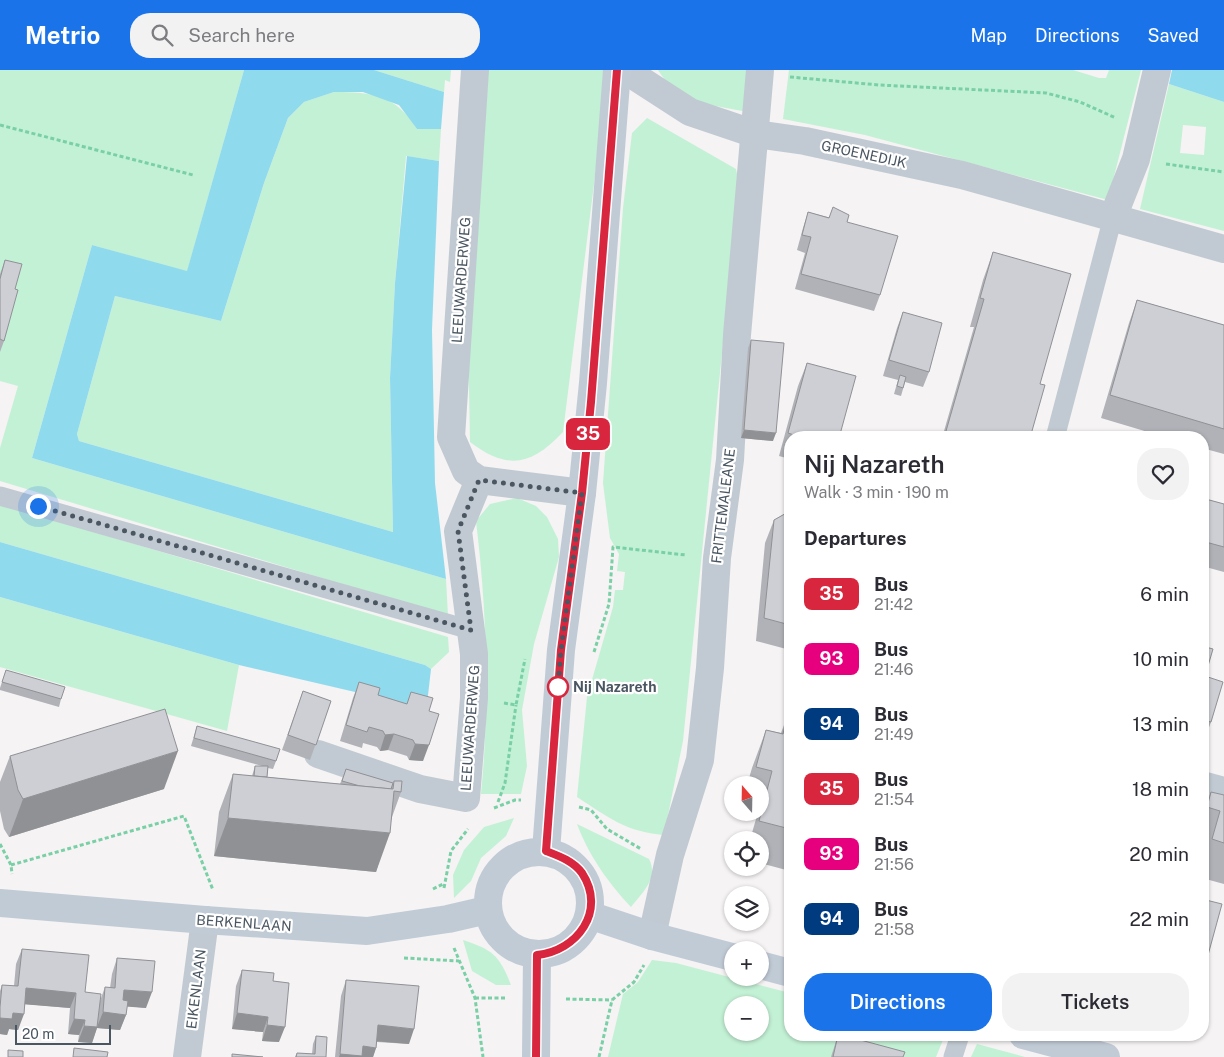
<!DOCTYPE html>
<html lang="en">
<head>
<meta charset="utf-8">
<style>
	:root { --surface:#fff; --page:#f2f2f3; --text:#2b2b33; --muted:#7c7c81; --accent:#1a73e8 }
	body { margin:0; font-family:"Public Sans",sans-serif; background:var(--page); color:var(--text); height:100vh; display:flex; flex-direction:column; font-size:19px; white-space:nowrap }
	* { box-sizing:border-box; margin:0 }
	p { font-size:16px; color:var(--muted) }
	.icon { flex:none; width:28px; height:28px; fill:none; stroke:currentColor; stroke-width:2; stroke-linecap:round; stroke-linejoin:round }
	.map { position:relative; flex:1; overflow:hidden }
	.panel { position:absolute; left:784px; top:361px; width:425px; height:610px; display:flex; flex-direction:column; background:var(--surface); border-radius:20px; box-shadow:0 1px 4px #0004 }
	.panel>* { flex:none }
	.badge { padding:0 10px; border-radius:8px; font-size:18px; line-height:32px }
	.needle { width:32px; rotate:340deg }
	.fabs { position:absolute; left:724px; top:706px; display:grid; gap:10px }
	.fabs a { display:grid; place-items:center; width:45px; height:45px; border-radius:50%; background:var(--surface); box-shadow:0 1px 4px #0004; font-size:25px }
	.scale { position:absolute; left:15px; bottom:12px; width:96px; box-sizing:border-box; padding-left:5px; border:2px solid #4a5661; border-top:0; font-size:14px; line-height:18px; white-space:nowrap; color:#4a5661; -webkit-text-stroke:4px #fff; paint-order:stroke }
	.you { position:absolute; width:25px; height:25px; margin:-12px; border:4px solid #fff; border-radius:50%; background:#1a73e8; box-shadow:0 0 0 8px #1a73e833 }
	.map>.badge { position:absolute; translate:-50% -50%; box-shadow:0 0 0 2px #fff }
	h2 { padding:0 20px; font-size:19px; line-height:45px }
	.round { display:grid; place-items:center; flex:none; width:52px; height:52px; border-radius:20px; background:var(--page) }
	.head { display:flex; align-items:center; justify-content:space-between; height:85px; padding:0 20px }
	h1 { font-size:24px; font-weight:600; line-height:38px }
	.action { display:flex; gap:10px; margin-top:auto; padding:10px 20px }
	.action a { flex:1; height:58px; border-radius:20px; background:var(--accent); color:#fff; font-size:20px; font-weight:600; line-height:58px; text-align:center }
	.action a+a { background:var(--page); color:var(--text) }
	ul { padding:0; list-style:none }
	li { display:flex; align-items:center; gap:15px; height:65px; padding:0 20px }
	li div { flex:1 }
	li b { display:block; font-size:19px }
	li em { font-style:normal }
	li .badge { min-width:55px; font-weight:700; text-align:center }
	header { display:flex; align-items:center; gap:30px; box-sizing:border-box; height:70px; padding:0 25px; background:var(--accent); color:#fff }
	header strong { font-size:24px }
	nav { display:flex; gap:28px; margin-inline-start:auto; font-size:18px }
	.search { width:350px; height:45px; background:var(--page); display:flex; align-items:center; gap:12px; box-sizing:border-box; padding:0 18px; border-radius:20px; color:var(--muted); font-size:19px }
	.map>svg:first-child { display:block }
	.green { fill:#c3f1d5; fill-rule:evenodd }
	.water { fill:#90daee }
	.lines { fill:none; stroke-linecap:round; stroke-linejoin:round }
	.path { stroke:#7ad0a6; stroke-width:3; stroke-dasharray:4 2.5; stroke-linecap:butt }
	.lane { stroke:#c1cad2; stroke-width:19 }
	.street { stroke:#c1cad2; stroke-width:28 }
	.secondary { stroke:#c1cbd6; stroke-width:28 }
	.wall { fill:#b0b2b7 }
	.shaded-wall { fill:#909195 }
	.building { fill:#cdcfd5; stroke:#909195 }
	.line-casing { stroke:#fff; stroke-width:11 }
	.line { stroke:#d7263d; stroke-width:8 }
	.walk { stroke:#4a5661; stroke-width:5; stroke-dasharray:0 9 }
	.stop-dot { fill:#fff; stroke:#d7263d; stroke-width:2.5 }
	.labels { text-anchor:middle; stroke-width:4.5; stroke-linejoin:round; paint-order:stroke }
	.street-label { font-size:14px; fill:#4a5661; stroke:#fff }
	.stop-label { font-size:14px; font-weight:bold; fill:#4a5661; stroke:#fff; text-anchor:start }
</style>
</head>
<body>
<header>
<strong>Metrio</strong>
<div class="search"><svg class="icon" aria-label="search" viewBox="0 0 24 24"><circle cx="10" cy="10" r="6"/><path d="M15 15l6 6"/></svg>Search here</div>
<nav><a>Map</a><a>Directions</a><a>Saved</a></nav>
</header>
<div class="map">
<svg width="1224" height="987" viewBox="0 0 1224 987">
	<rect width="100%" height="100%" fill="#f5f3f3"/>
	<!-- green -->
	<g class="green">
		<path d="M0,0H244L187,202L92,175L32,388L446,509L448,546L0,411V378L18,316L0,311Z"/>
		<path d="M374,0H451L450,12L445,10L444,22Z"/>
		<path d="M482,0H605L597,90L563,362C532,395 508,401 470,372L468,260Z"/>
		<path d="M658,0H748L743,41C710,35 678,32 658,0Z"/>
		<path d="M789,0H1073L1099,8H1106L1109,0H1141L1108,130L865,65L783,49Z"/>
		<path d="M1169,14L1224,32V161L1140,139ZM1183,55L1206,57L1204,85L1180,83Z"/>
		<path d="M334,22C372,22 396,25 417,59H441L439,91L406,86L395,213L390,308L393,462L79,371L77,364L115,226L221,251L264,113L288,48L304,32Z"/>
		<path d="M647,48L736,99L739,114L683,671L664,765C626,762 608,747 577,727L587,627L613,537L615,520H623L625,502L617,501L619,484L610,468L603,413L623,138L632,63Z"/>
		<path d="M517,428L536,436L547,447L558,469L559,487L534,574L522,640L527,696L521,724H481C490,633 487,542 476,451L490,434Z"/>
		<path d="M0,434L448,567L449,582L431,599L425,595L0,472Z"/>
		<path d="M0,527L239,595L227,661L0,597Z"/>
		<path d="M514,748L506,766L481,788L471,811L454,828L453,805L464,780L484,757Z"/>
		<path d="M577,754L649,789C659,808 642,823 631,837C609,814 588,784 577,754Z"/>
		<path d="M463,870C493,880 499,885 511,915H496L472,901Z"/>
		<path d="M652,890L676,893L790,923V965H945L936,987H608L623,924L638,912ZM732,935H760V962H732Z"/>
		<path d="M977,974L1025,987H1026H971Z"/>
	</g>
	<!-- water -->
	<g class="water">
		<path d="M244,0H374L444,22L441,59H417L399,35L363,22H334L304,32L288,48L264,113L221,251L115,226L77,364L79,371L393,462L390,308L395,213L407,86L439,91L432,260L435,413L446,509L32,388L92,175L187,201Z"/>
		<path d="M1172,0H1224V32L1169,14Z"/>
		<path d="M0,472L425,595L431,599L427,634L411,635L239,595L0,527Z"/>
	</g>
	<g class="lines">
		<!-- path -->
		<g class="path">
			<path d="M790,7L879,15L1046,23L1080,32L1116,48"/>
			<path d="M0,55L193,105"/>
			<path d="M1166,94L1224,102"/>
			<path d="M594,582L609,534L613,477L686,485"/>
			<path d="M504,633L516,635L525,589"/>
			<path d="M498,732L505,713L516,635"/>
			<path d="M579,737L591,740L607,759L641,779"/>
			<path d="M494,738L515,730H521"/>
			<path d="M0,774L11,795L12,804"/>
			<path d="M11,795L184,746L213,820"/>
			<path d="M444,818L451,781L468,759"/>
			<path d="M433,819L443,814"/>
			<path d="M454,878L475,928L483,987"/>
			<path d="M404,888L459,891"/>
			<path d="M475,928H507"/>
			<path d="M566,929L612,930"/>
			<path d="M599,987L612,930L634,912L644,895"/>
		</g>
		<!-- lane -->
		<g class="lane">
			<path d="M1055,368L1113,147"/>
			<path d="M0,426L471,560"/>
			<path d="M953,987L960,965"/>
		</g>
		<!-- street -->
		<g class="street">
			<path d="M475,0L451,367L466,401L479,410L582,423"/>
			<path d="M625,0L690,42L755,64L805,71L962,105L1224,179"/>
			<path d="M1113,147L1136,89L1157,0"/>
			<path d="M318,684L420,719L466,728L474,628V584L458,461L479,410"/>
			<path d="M1202,715L1224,721"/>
			<path d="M652,866L670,785L700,690L710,598L717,488L730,390L737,265L760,0"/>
			<path d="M187,987L205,850"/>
		</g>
		<!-- secondary -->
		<g class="secondary">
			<path d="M546,781L561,580L582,423L593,313L617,0"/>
			<circle cx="539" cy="833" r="51"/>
			<path d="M0,833L205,850L367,861L448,849L487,840"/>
			<path d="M589,845L652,866L732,887"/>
			<path d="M760,895L790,903"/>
			<path d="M1023,965L1106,987"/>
			<path d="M536,987L537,885"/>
		</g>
	</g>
	<!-- wall -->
	<g class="wall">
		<path d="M808,142L847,152L880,225L874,241L795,219L805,183L797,180L803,158Z"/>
		<path d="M993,182L1040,314L1030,368H942L974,257H970L983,210Z"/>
		<path d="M5,190L15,219L4,271L0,282V204Z"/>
		<path d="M1137,230L1224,255V384L1202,378V368H1168L1101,348L1129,253Z"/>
		<path d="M903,242L929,302L923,317L905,312L901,326L894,324L898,310L883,306L897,258Z"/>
		<path d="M751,270L773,371L741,368L748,278Z"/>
		<path d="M807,293L839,368H790V389L779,386L798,316Z"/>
		<path d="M1202,428L1224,434V502L1202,496Z"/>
		<path d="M790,441V580L756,571L765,473L774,450Z"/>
		<path d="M1202,576L1205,606L1211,652L1205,668L1202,667Z"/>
		<path d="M6,600L61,629L59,637L0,620V618Z"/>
		<path d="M359,612L378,625L429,641L423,691L409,690L407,686L388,680L380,681L377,677L363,673L362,678L340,671L353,628Z"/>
		<path d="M303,621L331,631L310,690L282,680Z"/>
		<path d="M787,647L790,648V801L760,793V770H750L758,742H760V715H747L752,698L766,660L781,663Z"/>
		<path d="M197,656L276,691L273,699L268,698L267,707L340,714L346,699L393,713L394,711L401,722L392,747L376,802L214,786L219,742L233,704L252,706L255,696H262L191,676Z"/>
		<path d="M10,686L164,719L9,767L4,759L0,741V712Z"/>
		<path d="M1211,722L1224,730V814L1202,808V790L1206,779L1202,778V746Z"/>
		<path d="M790,822V838L786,836Z"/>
		<path d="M22,879L85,922L100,931L105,917L110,918L112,904L117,888L146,938L127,936L126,945L120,960L97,958L92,973L78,972L79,965L68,964L70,938L25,934L18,960L9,959L7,965L0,964V921L2,915L14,916L16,894Z"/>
		<path d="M242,900L273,911L279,972L262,971L263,962L232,959L236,916Z"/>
		<path d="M346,910L409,974L377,972L376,978L373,987H335L341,926Z"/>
		<path d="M838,965L903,987H831Z"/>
		<path d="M316,966L326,987H295L297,983L312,984L313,974Z"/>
	</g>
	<!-- shaded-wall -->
	<g class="shaded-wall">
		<path d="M744,360L776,363L773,371L741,368Z"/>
		<path d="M394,664L388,680L380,681L385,665Z"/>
		<path d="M415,674L429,675L423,691L409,690Z"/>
		<path d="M178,681L164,719L9,767L23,729Z"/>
		<path d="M228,748L390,763L376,802L214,786Z"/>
		<path d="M26,918L76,923L70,938L21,934Z"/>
		<path d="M124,920L152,922L146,938L119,936Z"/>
		<path d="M103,942L126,945L120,960L97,958L92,973L78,972L84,956L97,957Z"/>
		<path d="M13,943L24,944L18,960L9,959L7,965L0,964V948Z"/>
		<path d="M237,943L268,947L263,962L232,959Z"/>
		<path d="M74,949L85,950L79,965L68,964Z"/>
		<path d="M267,955L285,957L279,972L262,971Z"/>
		<path d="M378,955L414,959L409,974L373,971Z"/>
		<path d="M363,976L376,978L373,987H339L340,984Z"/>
	</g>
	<!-- building -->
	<g class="building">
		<path d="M833,137L849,145L847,152L898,166L880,225L801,204L811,167L802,165L808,142L829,148Z"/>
		<path d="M993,182L1071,204L1040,314L1045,315L1030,368H944L984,229L980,228Z"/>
		<path d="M5,190L22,194L15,219L18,220L4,271L0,269V209Z"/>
		<path d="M1137,230L1224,255V359L1110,325Z"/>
		<path d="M903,242L942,253L929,302L889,290Z"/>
		<path d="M751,270L784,273L776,363L744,360Z"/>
		<path d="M807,293L856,306L839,368H803L788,363Z"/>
		<path d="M900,305L906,307L903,318L897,316Z"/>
		<path d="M1202,428L1224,434V477L1202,471Z"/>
		<path d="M790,441V555L764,548L774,450Z"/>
		<path d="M1202,576L1213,579L1205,606L1223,612L1211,652L1202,650Z"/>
		<path d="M6,600L65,617L61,629L2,612Z"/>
		<path d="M359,612L380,618L378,625L407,634L411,622L433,628L429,641L439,644L429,675L415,674L413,670L394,664L385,665L383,661L369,657L367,662L346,655Z"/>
		<path d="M303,621L331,631L316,675L288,665Z"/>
		<path d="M165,639L178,681L23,729L18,720L10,686Z"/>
		<path d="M787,647L790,648V759L759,751L772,701L756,697L766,660L783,664Z"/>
		<path d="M197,656L280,679L276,691L194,668Z"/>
		<path d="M255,696H268L267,707L254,706Z"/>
		<path d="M346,699L393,713L391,719L360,716L342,711Z"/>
		<path d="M233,704L393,719L394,711H402L401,722L394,721L390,763L228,748Z"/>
		<path d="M1211,722L1224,725V773L1212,769L1220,741L1207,737Z"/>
		<path d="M1202,829L1222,834L1202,907Z"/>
		<path d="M22,879L89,885L85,922L101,924L97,957L84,956L85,950L74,949L76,923L26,918L24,944L13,943L12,949L0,948V937L2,915L18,916Z"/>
		<path d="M117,888L155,891L152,922L124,920L123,930L128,931L126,945L103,942L105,917L115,918Z"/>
		<path d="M242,900L274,903L273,911L289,913L285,957L267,955L268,947L237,943Z"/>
		<path d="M346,910L419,916L414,959L378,955L376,978L363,976L362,986L340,984Z"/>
		<path d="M838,965H842L905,982L903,987H833Z"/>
		<path d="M316,966L327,967L326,987H296L297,983L315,984Z"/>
		<path d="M74,978L108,982L107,987H73Z"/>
		<path d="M8,980L23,981V987H8Z"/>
		<path d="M232,984L263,987H232Z"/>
	</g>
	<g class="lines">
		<!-- line casing -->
		<g class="line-casing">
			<path id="line" d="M536,987L537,885C577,881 607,841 582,803C573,791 559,786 546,781L561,580L582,423L591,332L617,0"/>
		</g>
		<!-- line -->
		<use href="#line" class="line"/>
		<!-- walk -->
		<path class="walk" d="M38,436L471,560L458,461L479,410L582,423L561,580L558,617"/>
	</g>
	<!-- markers -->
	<circle class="stop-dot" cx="558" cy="617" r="10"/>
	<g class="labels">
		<!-- street labels -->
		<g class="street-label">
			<text transform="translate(864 84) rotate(12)" y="5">GROENEDIJK</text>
			<text transform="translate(461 210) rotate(-86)" y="5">LEEUWARDERWEG</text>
			<text transform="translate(723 436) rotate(-83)" y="5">FRITTEMALEANE</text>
			<text transform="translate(470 658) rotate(-86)" y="5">LEEUWARDERWEG</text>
			<text transform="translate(244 853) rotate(4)" y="5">BERKENLAAN</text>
			<text transform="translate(196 919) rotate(-83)" y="5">EIKENLAAN</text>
		</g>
		<!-- stop labels -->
		<g class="stop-label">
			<text x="573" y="622">Nij Nazareth</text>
		</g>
	</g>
</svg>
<div class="fabs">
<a><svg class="needle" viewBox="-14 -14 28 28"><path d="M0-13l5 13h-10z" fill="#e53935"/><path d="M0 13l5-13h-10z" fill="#7c7c81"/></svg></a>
<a><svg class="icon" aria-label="locate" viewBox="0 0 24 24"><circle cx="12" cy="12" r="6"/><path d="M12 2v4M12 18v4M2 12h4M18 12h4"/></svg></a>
<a><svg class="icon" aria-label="layers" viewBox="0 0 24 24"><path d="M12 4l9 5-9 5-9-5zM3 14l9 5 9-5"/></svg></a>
<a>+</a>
<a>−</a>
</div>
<div class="scale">20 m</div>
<div class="you" style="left:38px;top:436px"></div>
<b class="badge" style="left:588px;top:364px;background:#d7263d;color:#fff">35</b>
<section class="panel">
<div class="head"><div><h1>Nij Nazareth</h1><p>Walk · 3 min · 190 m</p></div><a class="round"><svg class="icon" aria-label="heart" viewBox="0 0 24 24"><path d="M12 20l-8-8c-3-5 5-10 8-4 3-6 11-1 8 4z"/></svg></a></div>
<h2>Departures</h2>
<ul>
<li><span class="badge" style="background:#d7263d;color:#fff">35</span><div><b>Bus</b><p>21:42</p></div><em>6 min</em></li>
<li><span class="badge" style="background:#e6007e;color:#fff">93</span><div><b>Bus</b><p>21:46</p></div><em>10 min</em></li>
<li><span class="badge" style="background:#003b80;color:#fff">94</span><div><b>Bus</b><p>21:49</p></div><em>13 min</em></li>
<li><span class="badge" style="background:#d7263d;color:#fff">35</span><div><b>Bus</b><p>21:54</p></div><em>18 min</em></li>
<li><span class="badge" style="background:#e6007e;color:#fff">93</span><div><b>Bus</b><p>21:56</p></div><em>20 min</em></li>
<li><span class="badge" style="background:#003b80;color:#fff">94</span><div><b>Bus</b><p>21:58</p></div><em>22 min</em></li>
</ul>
<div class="action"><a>Directions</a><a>Tickets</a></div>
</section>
</div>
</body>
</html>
